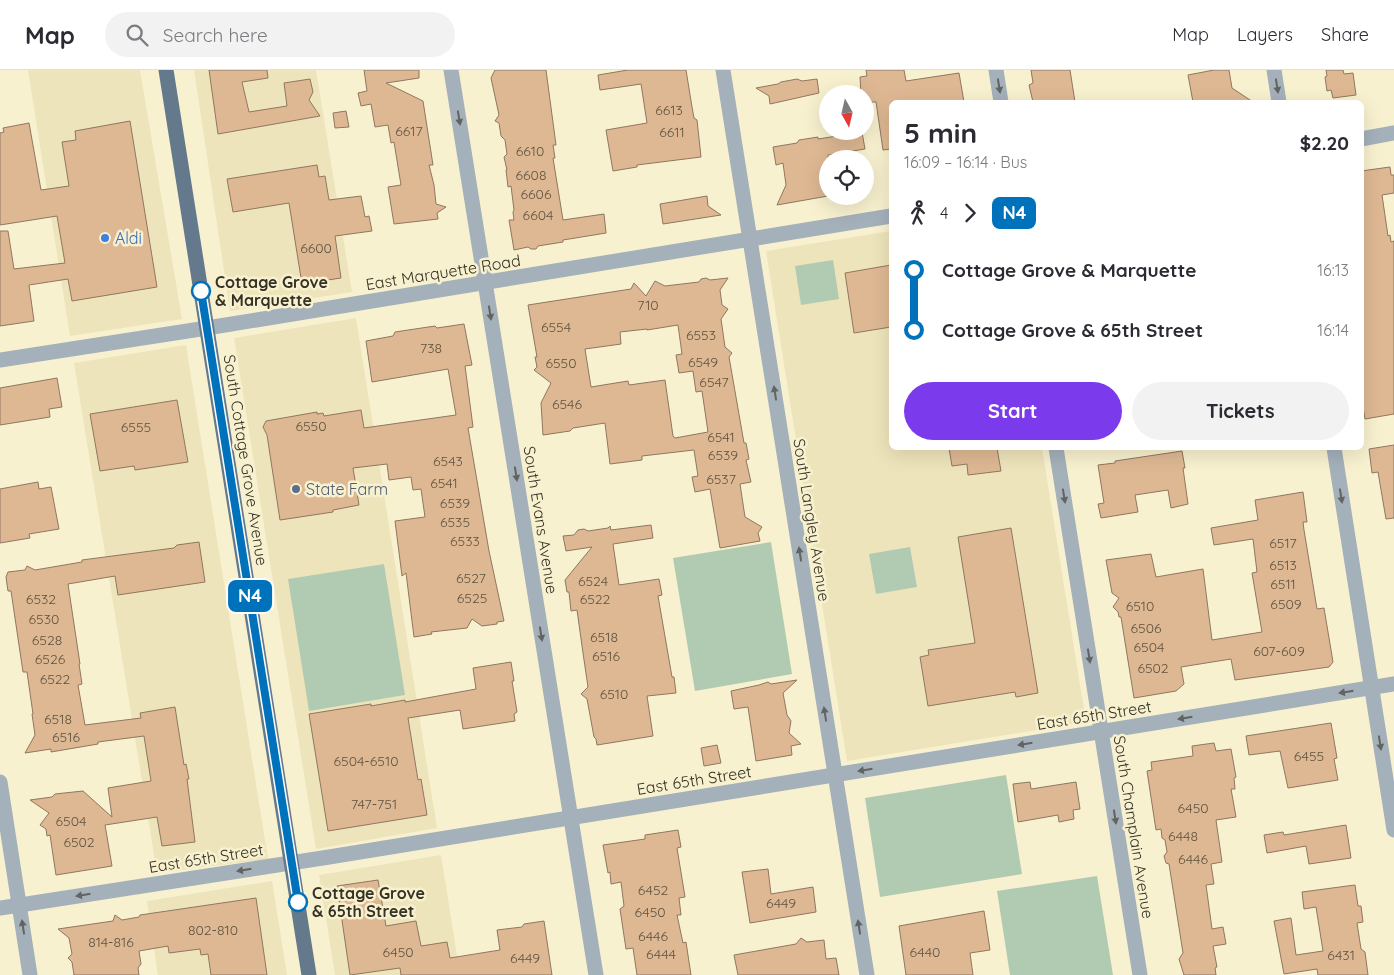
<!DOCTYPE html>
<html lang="en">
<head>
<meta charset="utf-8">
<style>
	:root { --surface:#fff; --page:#f2f2f3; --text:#2b2b33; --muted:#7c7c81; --line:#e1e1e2; --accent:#7c3aed }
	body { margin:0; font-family:Quicksand,sans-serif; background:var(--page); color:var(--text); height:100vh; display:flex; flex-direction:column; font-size:19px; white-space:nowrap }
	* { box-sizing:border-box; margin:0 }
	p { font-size:16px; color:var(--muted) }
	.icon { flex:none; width:28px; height:28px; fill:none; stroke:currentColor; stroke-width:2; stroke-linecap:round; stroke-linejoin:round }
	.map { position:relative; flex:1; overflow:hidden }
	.side { position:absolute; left:889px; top:30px; width:475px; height:350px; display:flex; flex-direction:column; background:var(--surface); border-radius:8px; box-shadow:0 5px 20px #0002 }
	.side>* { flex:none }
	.badge { padding:0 10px; border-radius:8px; font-size:18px; line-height:32px }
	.needle { width:32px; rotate:172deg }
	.buttons { position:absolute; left:819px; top:15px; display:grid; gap:10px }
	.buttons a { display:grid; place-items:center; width:55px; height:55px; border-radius:50%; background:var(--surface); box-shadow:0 5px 20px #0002; font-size:25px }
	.map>.badge { position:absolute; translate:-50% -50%; box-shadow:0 0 0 2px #fff }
	.legs { display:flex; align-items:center; gap:8px; height:55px; padding:0 15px; font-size:16px }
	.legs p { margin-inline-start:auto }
	.overview { display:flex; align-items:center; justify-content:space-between; height:85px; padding:0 15px }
	h1 { font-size:28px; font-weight:700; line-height:38px }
	.primary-button { display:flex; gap:10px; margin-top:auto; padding:10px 15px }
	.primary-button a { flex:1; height:58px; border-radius:30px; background:var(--accent); color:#fff; font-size:20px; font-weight:700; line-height:58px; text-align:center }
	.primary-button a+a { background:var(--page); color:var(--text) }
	ul { padding:0 15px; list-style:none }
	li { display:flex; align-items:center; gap:18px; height:60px; font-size:19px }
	li i { display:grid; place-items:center; width:8px; height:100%; margin:0 6px; background:currentColor }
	li i::after { content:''; width:12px; height:12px; margin:-6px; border:4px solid; border-radius:50%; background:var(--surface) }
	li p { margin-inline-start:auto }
	li:first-child i { background:linear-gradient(#0000 50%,currentColor 0) }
	li:last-child i { background:linear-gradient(currentColor 50%,#0000 0) }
	header { display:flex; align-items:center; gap:30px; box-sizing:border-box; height:70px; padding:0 25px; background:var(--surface); border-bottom:1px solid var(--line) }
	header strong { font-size:24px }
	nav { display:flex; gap:28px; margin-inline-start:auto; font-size:18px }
	.search { width:350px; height:45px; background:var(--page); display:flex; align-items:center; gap:12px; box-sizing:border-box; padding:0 18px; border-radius:28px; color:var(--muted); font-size:19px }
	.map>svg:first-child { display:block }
	.built { fill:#eee4bb }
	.green { fill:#b1cbb2 }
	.building { fill:#deb893; stroke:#8f7760; fill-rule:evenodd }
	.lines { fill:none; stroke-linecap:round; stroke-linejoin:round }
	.minor { stroke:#a4b0ba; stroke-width:15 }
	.major { stroke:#647a8c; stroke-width:15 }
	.oneway { fill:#616461 }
	.line-1-casing { stroke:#fff; stroke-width:11 }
	.line-1 { stroke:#0072bc; stroke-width:8 }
	.shop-dot { fill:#3f7fe0; stroke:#f8f1cf; stroke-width:2 }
	.stop-1-dot { fill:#fff; stroke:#0072bc; stroke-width:2.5 }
	.service-dot { fill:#5c6f8a; stroke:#f8f1cf; stroke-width:2 }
	.labels { text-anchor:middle; stroke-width:5; stroke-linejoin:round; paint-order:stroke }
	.number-label { font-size:14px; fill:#5f5440 }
	.shop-label { font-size:16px; fill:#366cbe; stroke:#f8f1cf; text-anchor:start }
	.street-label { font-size:16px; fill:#353225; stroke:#f8f1cf }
	.stop-label { font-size:16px; font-weight:bold; fill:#353225; stroke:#f8f1cf; text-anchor:start }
	.service-label { font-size:16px; fill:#4e5e75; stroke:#f8f1cf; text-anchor:start }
</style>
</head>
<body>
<header>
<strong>Map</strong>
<div class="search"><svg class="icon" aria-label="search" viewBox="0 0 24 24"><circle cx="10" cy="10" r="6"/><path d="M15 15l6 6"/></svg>Search here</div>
<nav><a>Map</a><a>Layers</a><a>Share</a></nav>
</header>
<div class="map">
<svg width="1394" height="905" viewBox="0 0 1394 905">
	<rect width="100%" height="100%" fill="#f8f1cf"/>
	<!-- built -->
	<g class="built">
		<path d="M28,0H140L182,249L70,266Z"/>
		<path d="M194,0H316L352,222L230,241Z"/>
		<path d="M891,161V378H1042L1086,652L847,691L766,181Z"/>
		<path d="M356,248L437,758L316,779L234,268Z"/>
		<path d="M186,275L268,789L157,803L74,293Z"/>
		<path d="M441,785L460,905H335L319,805Z"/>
		<path d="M272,811L287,905H158L147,831Z"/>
	</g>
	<!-- green -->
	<g class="green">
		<path d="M833,190L839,229L801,235L795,196Z"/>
		<path d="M771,472L792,604L695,621L673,488Z"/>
		<path d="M910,477L917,517L876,524L869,484Z"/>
		<path d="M384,494L405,625L309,641L288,509Z"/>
		<path d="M1006,705L1022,804L880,827L865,728Z"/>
		<path d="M1097,806L1113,905H1010L997,821Z"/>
	</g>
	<!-- building -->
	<g class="building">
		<path d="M209,0H267L268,8L242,12L249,42L287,36L284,13L310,9L313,22L309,30L320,46L218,64Z"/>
		<path d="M364,0H419V8L386,13L423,31L433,95H429L434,115L436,134L446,137L437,143L438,149L394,154L388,117L401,115L394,72L391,73L388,55L375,57L371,34L361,36L358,23L367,21Z"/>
		<path d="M495,0H546L556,75H553L555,88H553L563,150L604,144L606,163L563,170V172L538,176L536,179H531L528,177L514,180L509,150H514L513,142L514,140L511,116L508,117L506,100H507L504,87L507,84L505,70L501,66L499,53L495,51L499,45L491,8Z"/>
		<path d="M628,0H686L692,37L694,48L697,50L701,87L637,95V97L613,101L606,60L647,53L641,14L600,20L598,5Z"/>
		<path d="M866,0H904L906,11L959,3L964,32H891V79L883,80L876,32H865V24H861L860,7L867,6Z"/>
		<path d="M1031,0H1070L1075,32H1033L1029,15L1033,13Z"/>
		<path d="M1214,0H1229L1232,18L1253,32H1193L1188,5Z"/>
		<path d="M1326,0H1343L1344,4L1353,3L1356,25L1333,28L1331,20L1327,21L1325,7L1327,6Z"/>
		<path d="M797,9L802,11L817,9L819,23L770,34L769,26L756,18L778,14L781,12Z"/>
		<path d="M346,41L349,57L335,58L333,43Z"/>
		<path d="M130,51L157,217L72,231L68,209L29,215L34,251L0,256V161H8L14,199L65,193L57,146L0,155V63L4,62L3,58L29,53L41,120L69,116L62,72L76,70L75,61Z"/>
		<path d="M862,62L865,79L828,85V126L777,135L786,115L783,93L776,95L773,77L797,73L799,70L818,67V69Z"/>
		<path d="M317,95L319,107L325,106L329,130L361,126L365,147L369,146L372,161L335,166L341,208L302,214L289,133L233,142L227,109Z"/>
		<path d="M1390,97L1391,105H1394V123L1382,125L1388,166L1390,165L1391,172L1394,171V344L1365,349L1361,325V101Z"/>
		<path d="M707,126L708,136L721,145L663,154L660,134Z"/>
		<path d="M891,195V257L854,263L845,203Z"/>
		<path d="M706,208L710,210L728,208L720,220L722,235L728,239L721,249L725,277L732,283L729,287L744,373H746L749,389L746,390L751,412L740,414L745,447L762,457L758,463L760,471L720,478L710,419L695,422L692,407L698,406L694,380L642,386V390L610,394L605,353L573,358L570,361L543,365L541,333L551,313L534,300L537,297L535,287H537L528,235L631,219L634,213L646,226L655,211L665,216L699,212L701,209ZM678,255L682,284L676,285L679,303L693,301L696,322L702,321L708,362L675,368L673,366L665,310L629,315L628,311L591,317L585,279L621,274L620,262L647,259V260Z"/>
		<path d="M464,254L472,295L465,296L473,357L468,358L489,481L504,551L497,552V554L482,556L472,549L467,558L431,562L432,564L414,567L406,503L402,506L395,451L425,447L421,419L413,420L411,407L389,410L387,394L353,398L359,435L333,440V442L280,450L267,365L263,357L266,351L317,342V344L323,343L324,346L361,340L364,358L456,345L448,299L372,312L366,271L393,266L395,262L435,256L437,258Z"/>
		<path d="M57,308L62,337L49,339L50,347L0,355V318Z"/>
		<path d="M177,330L188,392L135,400L134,396L100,401L90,344Z"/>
		<path d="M1394,375V448L1386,449L1378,402L1372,403L1369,379Z"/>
		<path d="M949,378H997L1001,401L968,405L967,394L952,396Z"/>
		<path d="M1182,381L1185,398H1183L1188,434L1171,438L1168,420L1135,425L1138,442L1101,448L1098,434L1104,433L1098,395L1115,393V391Z"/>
		<path d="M38,412L39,419L51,417L59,459L29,464L30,468L0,473V419Z"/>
		<path d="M1303,422L1307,452H1303L1304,460L1317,539L1324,538L1333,592L1329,597L1235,610L1231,589L1181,597L1184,614L1176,621L1134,628L1121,547H1119L1118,542L1113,537L1119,528L1112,523L1106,490L1151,484L1156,507L1203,499L1212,570L1262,562L1252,503L1257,502L1253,469L1214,475L1211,458L1258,450L1255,430Z"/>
		<path d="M651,455L653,468L613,474L619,515L659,509L662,525L658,526L672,607H674L676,623L647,626L653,666L597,675L596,669L594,667L587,629L581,624L588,617L583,583L577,540L571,541L569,522H567L565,510L592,477L566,481L563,466L574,465L578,460L584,459L588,461L608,458L610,456L611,460Z"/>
		<path d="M1011,458L1038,623L1016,627L1015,622L928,636L920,587L929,585L928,580L975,573L958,467Z"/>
		<path d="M199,472L205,512L118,525L115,506L68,514L80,594H79L82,614L78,615L85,655L141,648L140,643L175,637L184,695L186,694L189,709H187L195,772L162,776L157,747L105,755L112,796L56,805L50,765L47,766L46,759L40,755L49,743L30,730L52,727L55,724L83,721L112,747L108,718L151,711L144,666L98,672V674L51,682V679L25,683L35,665L32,644H33L27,602H23L11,521H8L6,507L8,502L25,500L27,496L35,500L82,492V490L174,478L177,475Z"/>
		<path d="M511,592L514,611H512L517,642L514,644L515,651L463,659L460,640L408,648L418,710L421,709L427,745L328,761L309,644L371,634V636L405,630V632L476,619L473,598Z"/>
		<path d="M797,610L783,623L787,645L791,651L789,663L801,674L791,676L792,685L756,691L748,637L734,639L731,621L759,615L768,612L771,614Z"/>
		<path d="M1331,653L1337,688L1334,689L1338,710L1288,718L1280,681L1249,685L1246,666Z"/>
		<path d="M1214,673L1216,681L1231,679L1236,707L1234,708L1235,719H1231L1236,747L1216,750L1222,792L1211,794L1214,814L1206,815L1212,859L1223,857L1226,874L1213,876L1217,897L1215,898L1216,905H1184L1179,889L1183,883L1169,794L1166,793L1164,786L1167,782L1165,770L1162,768L1161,759L1156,760L1147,701L1152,700L1151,692L1193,686L1192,676Z"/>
		<path d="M717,675L721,693L704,696L701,678Z"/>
		<path d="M1030,712L1031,719L1076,712L1080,739L1073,740L1074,749L1059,752L1058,745L1018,752L1013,714Z"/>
		<path d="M1346,755L1351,788L1309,794L1306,776L1267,783L1264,765L1283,762L1284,765Z"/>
		<path d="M678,760L681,777L677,778L685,827L679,828L681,845H677L683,873L686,872L691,905H637L633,878L626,879L620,839L624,836L621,812L611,814L610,802L608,803L603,775L645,769V765Z"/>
		<path d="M768,799L771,824L813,817L816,842L750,853L742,802Z"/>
		<path d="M378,810L386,856L416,851L421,876L447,872L450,888L500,880L497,860L522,857L524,854L544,851L552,905H401L400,898L350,905L337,816Z"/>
		<path d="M1355,815L1358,836H1361L1363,852L1357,853L1361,879L1365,882L1368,905H1318L1317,899L1284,904L1274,851L1291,848L1296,885L1323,881L1316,837L1304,839L1302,822Z"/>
		<path d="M256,828L267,905H211L208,884L201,885L200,879L169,883L168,876L139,881L141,894L138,898L139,905H74L72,892L68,888L72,884L69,868L58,859L113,851L115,845L122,850L139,847L140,845Z"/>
		<path d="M984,841L990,880L970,883L973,905H906L899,856Z"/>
		<path d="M801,868L807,872L824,870L826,889L836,888L839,905H738L734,885L796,874Z"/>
	</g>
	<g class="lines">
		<!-- minor -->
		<g class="minor">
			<path d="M451,0L596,905"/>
			<path d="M723,0L867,905"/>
			<path d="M996,0L1001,32"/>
			<path d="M1274,0L1279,32"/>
			<path d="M1361,69L1394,63"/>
			<path d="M0,290L207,258L891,146"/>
			<path d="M1056,378L1140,905"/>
			<path d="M1334,378L1394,760"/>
			<path d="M0,712L30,905"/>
			<path d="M0,838L329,787L1394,614"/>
		</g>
		<!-- major -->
		<path class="major" d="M166,0L309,905"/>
	</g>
	<!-- one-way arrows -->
	<defs><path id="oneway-solid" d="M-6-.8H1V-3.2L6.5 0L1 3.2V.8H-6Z" transform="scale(1.25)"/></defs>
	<g class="oneway">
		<use href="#oneway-solid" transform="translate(999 16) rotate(81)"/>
		<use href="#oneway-solid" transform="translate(1277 16) rotate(81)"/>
		<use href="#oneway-solid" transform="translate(459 48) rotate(81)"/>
		<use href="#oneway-solid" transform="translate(490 243) rotate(81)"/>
		<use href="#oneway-solid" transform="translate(775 323) rotate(-99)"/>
		<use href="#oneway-solid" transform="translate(516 404) rotate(81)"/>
		<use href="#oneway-solid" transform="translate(1064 426) rotate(81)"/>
		<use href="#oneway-solid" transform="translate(1341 426) rotate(81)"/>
		<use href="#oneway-solid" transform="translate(800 484) rotate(-99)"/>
		<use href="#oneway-solid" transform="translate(541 564) rotate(81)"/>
		<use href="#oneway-solid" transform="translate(1089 586) rotate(81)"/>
		<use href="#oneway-solid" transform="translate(1346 622) rotate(171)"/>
		<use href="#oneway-solid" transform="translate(825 644) rotate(-99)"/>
		<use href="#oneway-solid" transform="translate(1185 648) rotate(171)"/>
		<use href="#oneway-solid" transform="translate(1380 673) rotate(81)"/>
		<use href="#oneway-solid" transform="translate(1025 674) rotate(171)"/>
		<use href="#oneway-solid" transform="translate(865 700) rotate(171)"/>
		<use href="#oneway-solid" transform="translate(1115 747) rotate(81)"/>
		<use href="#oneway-solid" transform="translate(244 800) rotate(171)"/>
		<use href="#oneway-solid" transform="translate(83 825) rotate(171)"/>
		<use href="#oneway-solid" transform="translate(23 857) rotate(-99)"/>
		<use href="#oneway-solid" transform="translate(859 857) rotate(-99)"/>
	</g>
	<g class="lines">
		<!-- line-1 casing -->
		<g class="line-1-casing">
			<path id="line-1" d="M201,221L298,832"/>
		</g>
		<!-- line-1 -->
		<use href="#line-1" class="line-1"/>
	</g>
	<!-- markers -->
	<circle class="shop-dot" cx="105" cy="168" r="5"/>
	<g class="stop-1-dot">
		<circle cx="201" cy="221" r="9"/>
		<circle cx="298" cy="832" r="9"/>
	</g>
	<circle class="service-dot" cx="296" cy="419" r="5"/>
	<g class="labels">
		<!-- number labels -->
		<g class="number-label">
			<text x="669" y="45">6613</text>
			<text x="409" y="66">6617</text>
			<text x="672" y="67">6611</text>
			<text x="530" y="86">6610</text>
			<text x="531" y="110">6608</text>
			<text x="536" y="129">6606</text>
			<text x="538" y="150">6604</text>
			<text x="316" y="183">6600</text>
			<text x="648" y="240">710</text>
			<text x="556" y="262">6554</text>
			<text x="701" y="270">6553</text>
			<text x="431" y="283">738</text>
			<text x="703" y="297">6549</text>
			<text x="561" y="298">6550</text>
			<text x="714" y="317">6547</text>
			<text x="567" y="339">6546</text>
			<text x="311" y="361">6550</text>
			<text x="136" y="362">6555</text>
			<text x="721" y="372">6541</text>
			<text x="723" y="390">6539</text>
			<text x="448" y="396">6543</text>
			<text x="721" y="414">6537</text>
			<text x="444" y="418">6541</text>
			<text x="455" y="438">6539</text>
			<text x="455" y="457">6535</text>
			<text x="465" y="476">6533</text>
			<text x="1283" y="478">6517</text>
			<text x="1283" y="500">6513</text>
			<text x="471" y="513">6527</text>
			<text x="593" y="516">6524</text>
			<text x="1283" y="519">6511</text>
			<text x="472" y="533">6525</text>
			<text x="41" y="534">6532</text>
			<text x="595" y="534">6522</text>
			<text x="1286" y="539">6509</text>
			<text x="1140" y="541">6510</text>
			<text x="44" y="554">6530</text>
			<text x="1146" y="563">6506</text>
			<text x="604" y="572">6518</text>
			<text x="47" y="575">6528</text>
			<text x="1149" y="582">6504</text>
			<text x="1279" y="586">607-609</text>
			<text x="606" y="591">6516</text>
			<text x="50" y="594">6526</text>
			<text x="1153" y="603">6502</text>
			<text x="55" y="614">6522</text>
			<text x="614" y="629">6510</text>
			<text x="58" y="654">6518</text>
			<text x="66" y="672">6516</text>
			<text x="1309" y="691">6455</text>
			<text x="366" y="696">6504-6510</text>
			<text x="374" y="739">747-751</text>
			<text x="1193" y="743">6450</text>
			<text x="71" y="756">6504</text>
			<text x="1183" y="771">6448</text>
			<text x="79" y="777">6502</text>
			<text x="1193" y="794">6446</text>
			<text x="653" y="825">6452</text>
			<text x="781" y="838">6449</text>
			<text x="650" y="847">6450</text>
			<text x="213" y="865">802-810</text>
			<text x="653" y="871">6446</text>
			<text x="111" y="877">814-816</text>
			<text x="398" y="887">6450</text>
			<text x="925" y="887">6440</text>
			<text x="661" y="889">6444</text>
			<text x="1341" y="890">6431</text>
			<text x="525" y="893">6449</text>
		</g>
		<!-- shop labels -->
		<g class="shop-label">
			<text x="115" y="174">Aldi</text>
		</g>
		<!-- street labels -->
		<g class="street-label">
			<text transform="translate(443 202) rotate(-9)" y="6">East Marquette Road</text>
			<text transform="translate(246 390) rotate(81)" y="6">South Cottage Grove Avenue</text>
			<text transform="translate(541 450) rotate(81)" y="6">South Evans Avenue</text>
			<text transform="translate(812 450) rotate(81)" y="6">South Langley Avenue</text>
			<text transform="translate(1094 645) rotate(-9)" y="6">East 65th Street</text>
			<text transform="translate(694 710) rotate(-9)" y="6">East 65th Street</text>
			<text transform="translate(1134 757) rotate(81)" y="6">South Champlain Avenue</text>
			<text transform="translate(206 788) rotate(-9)" y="6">East 65th Street</text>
		</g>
		<!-- stop labels -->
		<g class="stop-label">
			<text x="215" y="218">Cottage Grove<tspan x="215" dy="18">&amp; Marquette</tspan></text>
			<text x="312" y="829">Cottage Grove<tspan x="312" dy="18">&amp; 65th Street</tspan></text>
		</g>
		<!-- service labels -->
		<g class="service-label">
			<text x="306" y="425">State Farm</text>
		</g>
	</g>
</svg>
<div class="buttons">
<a><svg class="needle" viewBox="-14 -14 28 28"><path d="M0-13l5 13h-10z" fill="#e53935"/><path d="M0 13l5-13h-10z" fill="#7c7c81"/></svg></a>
<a><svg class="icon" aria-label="locate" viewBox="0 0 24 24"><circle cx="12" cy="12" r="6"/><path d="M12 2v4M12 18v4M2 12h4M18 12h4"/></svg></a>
</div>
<b class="badge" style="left:250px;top:526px;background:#0072bc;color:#fff">N4</b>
<section class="side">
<div class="overview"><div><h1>5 min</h1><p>16:09 – 16:14 · Bus</p></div><b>$2.20</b></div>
<div class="legs"><svg class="icon" aria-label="walk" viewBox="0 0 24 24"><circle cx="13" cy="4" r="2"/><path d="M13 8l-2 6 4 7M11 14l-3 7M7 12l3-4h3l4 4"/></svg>4<svg class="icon" aria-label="forward" viewBox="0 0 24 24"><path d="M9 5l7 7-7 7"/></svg><b class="badge" style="background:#0072bc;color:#fff">N4</b></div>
<ul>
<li><i style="color:#0072bc"></i><b>Cottage Grove &amp; Marquette</b><p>16:13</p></li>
<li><i style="color:#0072bc"></i><b>Cottage Grove &amp; 65th Street</b><p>16:14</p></li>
</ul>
<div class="primary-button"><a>Start</a><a>Tickets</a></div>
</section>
</div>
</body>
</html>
